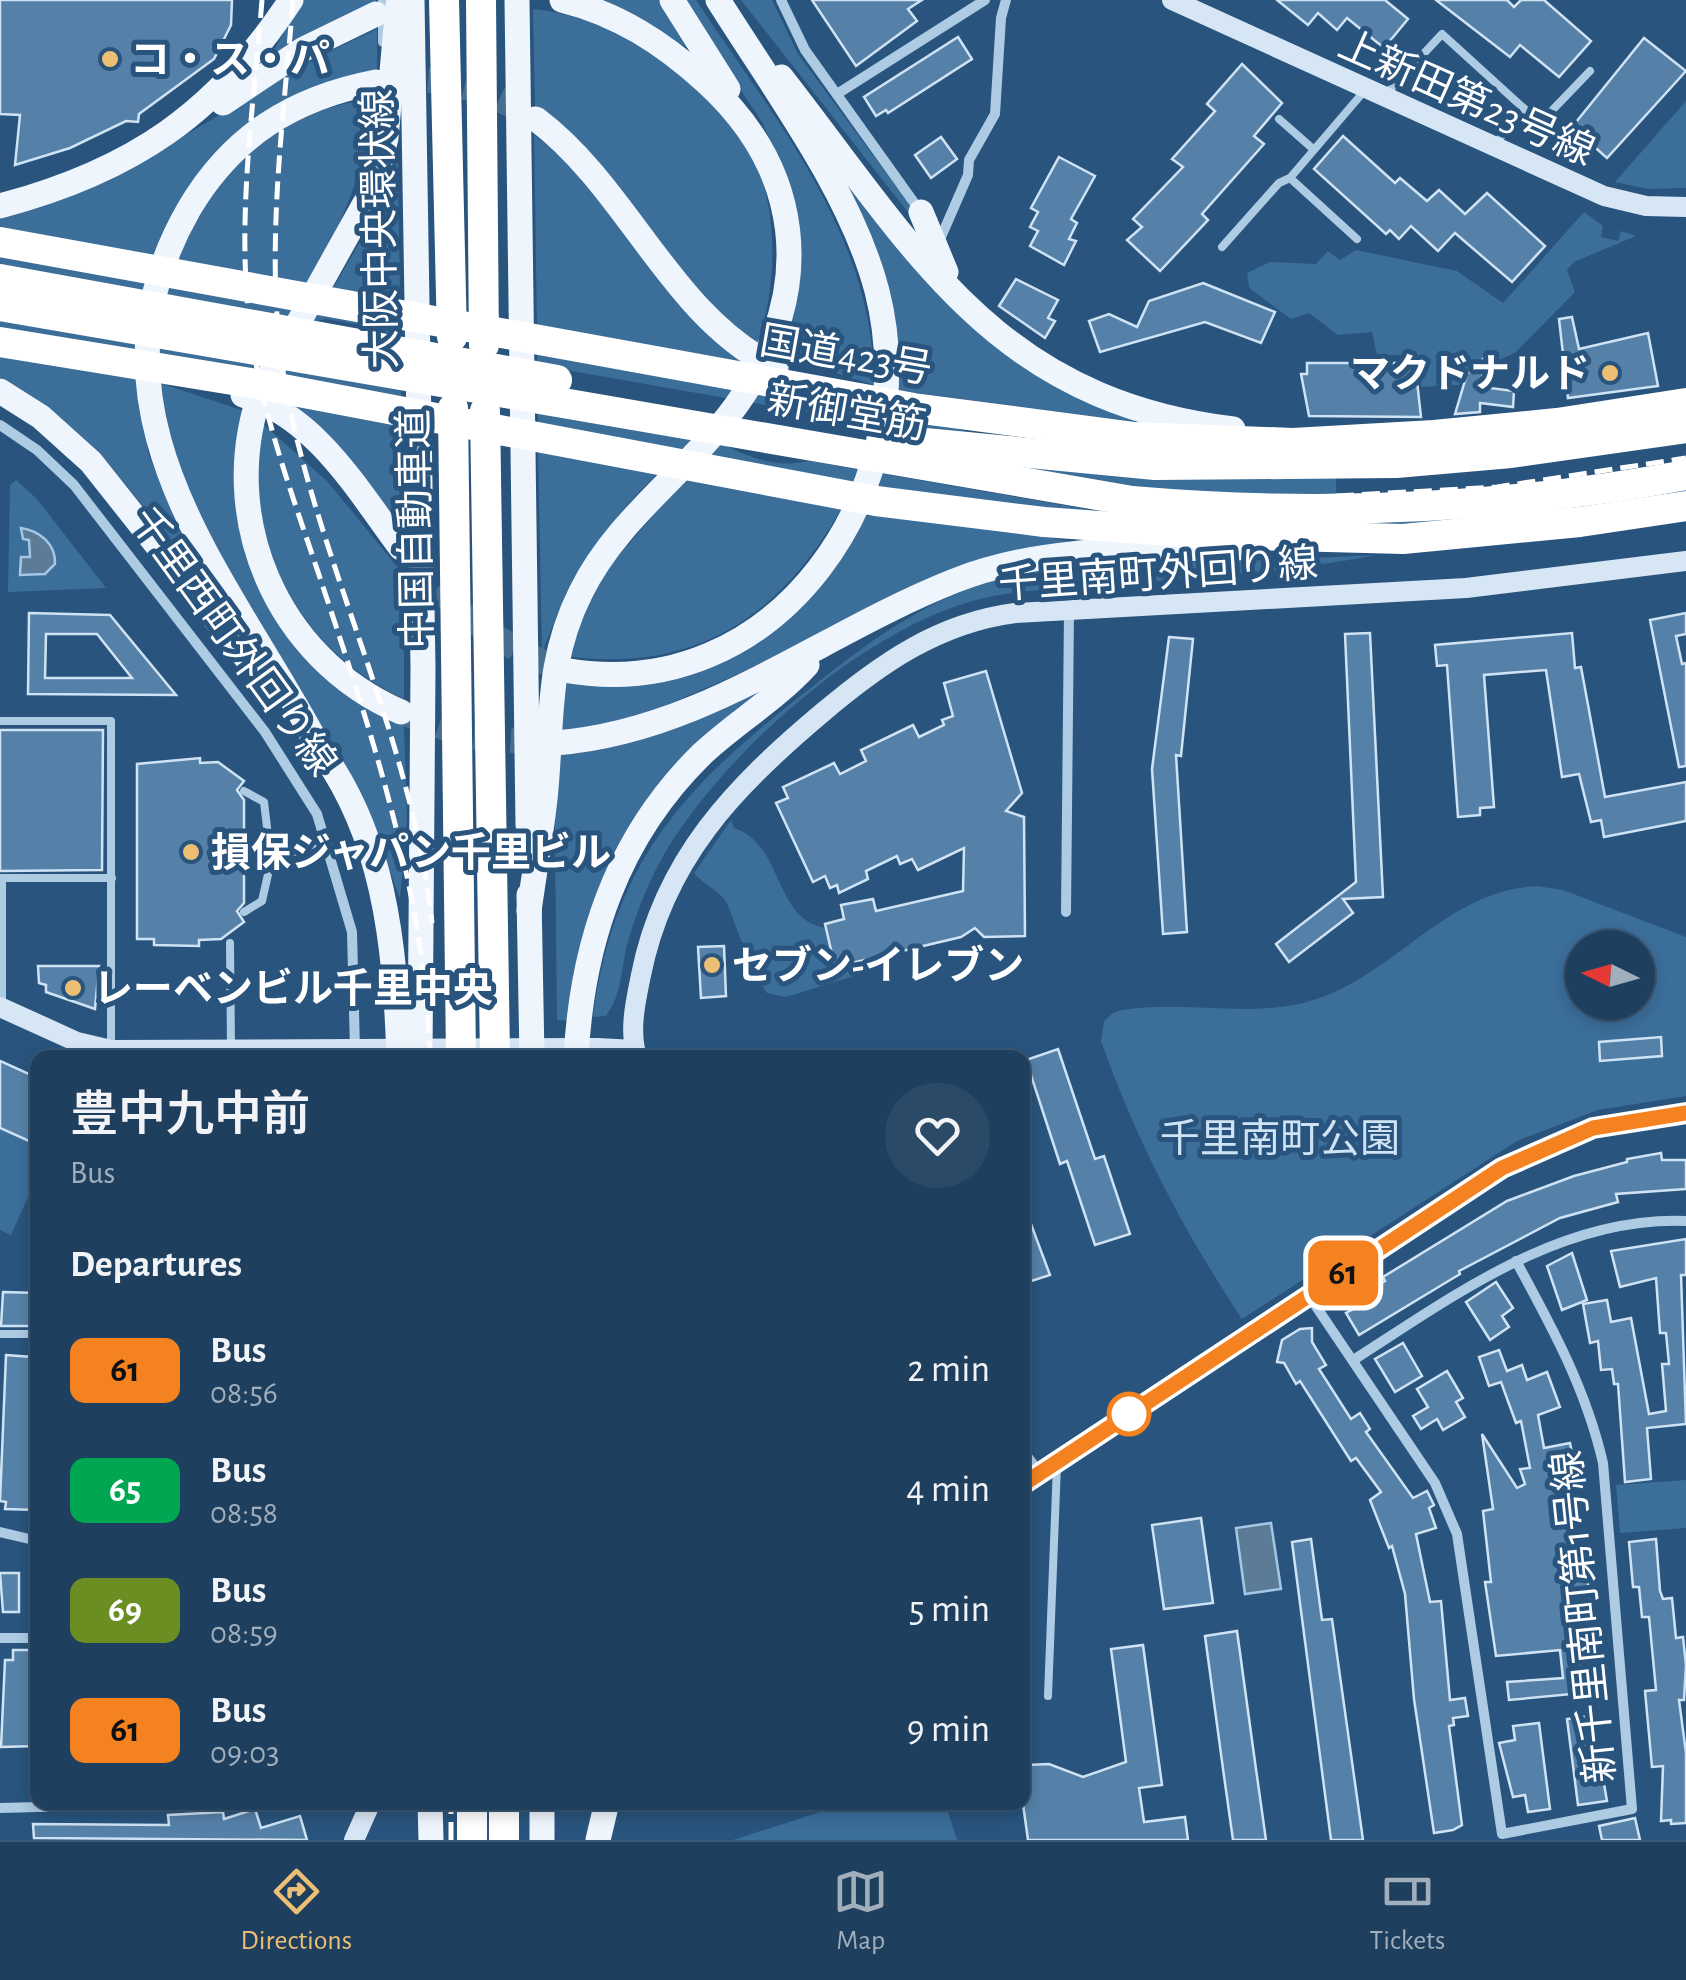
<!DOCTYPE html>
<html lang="en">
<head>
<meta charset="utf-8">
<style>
	:root { --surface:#1e3f5e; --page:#2b4a67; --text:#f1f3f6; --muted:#a1afbc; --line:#3c5873; --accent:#ecbf74 }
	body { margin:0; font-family:"Alegreya Sans","Noto Sans JP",sans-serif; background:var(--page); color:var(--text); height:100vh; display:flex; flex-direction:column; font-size:38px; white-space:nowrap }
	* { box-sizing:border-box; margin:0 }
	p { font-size:32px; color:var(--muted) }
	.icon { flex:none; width:55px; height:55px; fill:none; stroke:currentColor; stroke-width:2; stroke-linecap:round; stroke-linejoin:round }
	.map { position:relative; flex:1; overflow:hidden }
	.drawer { position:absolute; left:30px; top:1050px; width:1000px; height:760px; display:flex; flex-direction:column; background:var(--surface); border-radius:20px; box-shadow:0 5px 15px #0003,0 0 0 2px var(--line) }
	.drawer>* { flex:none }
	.badge { padding:0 20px; border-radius:15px; font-size:35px; line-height:65px }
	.needle { width:65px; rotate:275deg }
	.controls { position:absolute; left:1565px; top:930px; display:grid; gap:20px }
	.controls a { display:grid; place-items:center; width:90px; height:90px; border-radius:50%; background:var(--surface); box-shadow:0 5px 15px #0003,0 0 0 2px var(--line); font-size:50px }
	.map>.badge { position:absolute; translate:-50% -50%; box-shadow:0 0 0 5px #fff }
	h2 { padding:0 40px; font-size:38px; line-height:90px }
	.round { display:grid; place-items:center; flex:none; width:105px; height:105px; border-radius:52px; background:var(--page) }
	.summary { display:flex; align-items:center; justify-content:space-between; height:170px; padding:0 40px }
	h1 { font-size:48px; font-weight:600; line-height:75px }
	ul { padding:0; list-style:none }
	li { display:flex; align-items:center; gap:30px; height:120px; padding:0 40px }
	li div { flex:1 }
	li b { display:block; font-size:38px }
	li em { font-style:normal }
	li .badge { min-width:110px; font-weight:700; text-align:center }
	.menu { display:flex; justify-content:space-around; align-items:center; height:140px; border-top:2px solid var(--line); background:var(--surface); font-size:28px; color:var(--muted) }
	.menu a { display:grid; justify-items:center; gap:5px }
	.menu .on { color:var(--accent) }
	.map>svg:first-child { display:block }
	.green { fill:#3c6e9a; fill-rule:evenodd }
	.water { fill:#5b7b97; stroke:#a3c7e5; stroke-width:2.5 }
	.building { fill:#5581a8; stroke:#d0e3f4; stroke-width:2.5; fill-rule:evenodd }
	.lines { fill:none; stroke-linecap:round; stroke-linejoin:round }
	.primary-tunnel { stroke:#486e90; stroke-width:25; stroke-dasharray:25 12; stroke-linecap:butt }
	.lane { stroke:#aecbe4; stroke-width:8 }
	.street { stroke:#aecbe4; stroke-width:10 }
	.secondary { stroke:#d7e6f5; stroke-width:20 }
	.primary { stroke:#eef5fd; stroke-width:25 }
	.highway { stroke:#fff; stroke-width:30 }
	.rail { stroke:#fff; stroke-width:5; stroke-dasharray:18 8; stroke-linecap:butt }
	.line-casing { stroke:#fff; stroke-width:22 }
	.line { stroke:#f58220; stroke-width:15 }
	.poi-dot { fill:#ecbf74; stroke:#28547d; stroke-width:4 }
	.stop-dot { fill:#fff; stroke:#f58220; stroke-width:5 }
	.labels { text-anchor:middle; stroke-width:10; stroke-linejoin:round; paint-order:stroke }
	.poi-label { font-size:40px; font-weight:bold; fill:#fff; stroke:#28547d; text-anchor:start }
	.street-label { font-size:40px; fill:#fff; stroke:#28547d }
	.park-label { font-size:40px; fill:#d0e3f4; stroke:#28547d }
</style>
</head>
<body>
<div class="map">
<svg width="1686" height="1840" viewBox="0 0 1686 1840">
	<rect width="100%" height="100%" fill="#28547d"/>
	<!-- green -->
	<g class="green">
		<path d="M303,0H376V4L271,55Z"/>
		<path d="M598,0H662L689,49L630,13Z"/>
		<path d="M681,0H696C774,118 875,237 874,385L778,355L789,185L762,122Z"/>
		<path d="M741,0H772L798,54L906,200L914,212L911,216Z"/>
		<path d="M533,9C583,14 625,35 665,64C681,76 701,87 715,100C779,164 784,265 757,345C667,280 628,168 535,107Z"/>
		<path d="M377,29V71C261,95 196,145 156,258L0,231V218L114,177L320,56Z"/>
		<path d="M377,98C364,170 343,222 309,285L177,262C217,168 274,111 377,98Z"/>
		<path d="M1686,101V188L1648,189L1615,182Z"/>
		<path d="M534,135C615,193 658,296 740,361L537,327Z"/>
		<path d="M829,152L939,290L1150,424L896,390C899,296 867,235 829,152Z"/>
		<path d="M398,159L400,302L332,290L364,235Z"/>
		<path d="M1584,212L1603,226L1601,237L1618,241L1621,231L1636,236L1574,262L1567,270L1575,292L1516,352L1489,365L1483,361L1467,370L1459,385L1421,387V355H1377L1372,332L1338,335L1309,313L1291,319L1249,288L1247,273L1270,262L1316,264L1328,251L1340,260L1356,250L1457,271L1503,303Z"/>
		<path d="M0,250L401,321V340L379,328L326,319L312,322L0,269Z"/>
		<path d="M0,316L401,387V406L0,333Z"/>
		<path d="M537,347L952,427L992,439L839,418L537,365Z"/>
		<path d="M0,353L138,378L148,453L195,570L103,457L50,410L0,377Z"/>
		<path d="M160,383L244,411C208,545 281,670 404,726L407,818L400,899L367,807L198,519L173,452Z"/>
		<path d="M293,405L402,426V534Z"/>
		<path d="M538,412L727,446C751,459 781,468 809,461L1103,512L1374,524L1547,511L1686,490V497L1399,529L1071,519L538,431Z"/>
		<path d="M263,424L327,481L404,575V699C299,651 239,538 263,424Z"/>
		<path d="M865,442L1336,475V503L1204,502Z"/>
		<path d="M538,450L659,472C600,529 571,576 542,653Z"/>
		<path d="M687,477L844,504C782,616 696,674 566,656L604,572Z"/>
		<path d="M16,480L37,499L106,588L8,592L10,485Z"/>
		<path d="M866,509L1070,541L1028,549L653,711L593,727L554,730L560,680C704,709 804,630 866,509Z"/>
		<path d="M1377,555C1298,570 1216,576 1136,583C1085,588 1034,587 984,598C873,624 745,736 681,828C656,863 639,903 627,945C621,970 622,994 606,1016L593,1017C615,853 692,780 817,683C876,636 933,595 1007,577C1066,564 1127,564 1188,562C1251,561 1314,558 1377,555Z"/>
		<path d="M761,692L668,781L572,1021L557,1020L554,755C630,751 692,718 761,692Z"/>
		<path d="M731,820L734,828C784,844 773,920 826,928L835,964L863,960L857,975L786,997L767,993C750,967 739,934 728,906C722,891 704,886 694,873Z"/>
		<path d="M1537,886L1563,890L1686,937V1096L1598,1110L1517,1141L1242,1319C1183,1230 1137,1142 1101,1041L1104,1022C1109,1016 1114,1011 1122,1010C1183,1000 1245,1018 1307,1002C1396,977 1443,891 1537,886ZM1582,948H1638V1002H1582Z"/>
		<path d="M0,1128L37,1145V1177L11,1235L0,1230Z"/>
		<path d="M1686,1480V1528L1620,1533L1616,1485Z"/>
		<path d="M851,1802L945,1803L957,1840H733Z"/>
	</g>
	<!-- water -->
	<g class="water">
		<path d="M21,528C40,531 56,544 55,564L45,574L20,575L21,557H30L29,540L23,539Z"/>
		<path d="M1271,1523L1281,1589L1245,1594L1236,1528Z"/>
	</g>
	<!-- building -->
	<g class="building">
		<path d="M0,0H232L231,25L214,59L139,114L138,122L126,121L70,148L15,165L20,115L0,114Z"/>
		<path d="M812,0H922L908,9L917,21L856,66Z"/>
		<path d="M1277,0H1385L1408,19L1384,48L1347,18L1337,30L1318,13L1308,25Z"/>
		<path d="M1436,0H1507L1514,7L1521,0H1544L1591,41L1559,77L1520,45L1510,57Z"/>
		<path d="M958,37L972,59L888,113L886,110L876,116L864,97Z"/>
		<path d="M1644,38L1686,71L1607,158L1572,127Z"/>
		<path d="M1242,64L1282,103L1254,136L1264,144L1202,214L1208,220L1160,271L1127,240L1142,227L1133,219L1183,167L1172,159L1215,111L1207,104Z"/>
		<path d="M1343,136L1395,183L1400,178L1427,201L1439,190L1465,214L1487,193L1545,246L1512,282L1455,233L1438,251L1411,226L1399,239L1390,230L1386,234L1314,169Z"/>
		<path d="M941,137L957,159L931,178L915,155Z"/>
		<path d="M1059,157L1095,176L1071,219L1077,223L1069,239L1076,241L1064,265L1030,246L1038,231L1030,227L1038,212L1031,208Z"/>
		<path d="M1016,279L1058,300L1048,318L1055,321L1045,338L999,306Z"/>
		<path d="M1203,283L1275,312L1261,343L1205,322L1100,352L1089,321L1109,314L1137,327L1149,301Z"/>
		<path d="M1572,317L1579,349L1648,333L1658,386L1568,398L1559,319Z"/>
		<path d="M1483,359L1482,387L1514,391L1513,407L1480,403V412L1455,414L1467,374Z"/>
		<path d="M1307,363H1415L1421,417L1309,416L1301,374H1307Z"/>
		<path d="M29,613L110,615L176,695L28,694ZM46,634H97L132,678H45Z"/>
		<path d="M1686,613V634L1676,636L1682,664L1686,663V766L1679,767L1650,620Z"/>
		<path d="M1370,633L1383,897L1343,899L1353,913L1289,962L1276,944L1356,882L1345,634Z"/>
		<path d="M1572,633L1575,668L1581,667L1605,797L1686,782V821L1604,837L1601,820L1591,822L1579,774L1562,777L1546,670L1484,675L1494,807L1480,808V815L1458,817L1447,665L1437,666L1435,645Z"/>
		<path d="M1169,637L1193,639L1181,756L1176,755L1187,932L1163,934L1152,769Z"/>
		<path d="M986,671L1022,793L1006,811L1024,817L1025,936L984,937L975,928L961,937L835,967L825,924L844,919L841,905L873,899L876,911L963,891L964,848L918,870L912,859L900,864L897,856L866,871L868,879L839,893L837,885L830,888L825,876L813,882L776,803L788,798L783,787L834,763L840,774L866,761L861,750L913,725L919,737L944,725L942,720L953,716L944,683Z"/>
		<path d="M0,730H103L102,870L0,871Z"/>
		<path d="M200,758V763L218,762L244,781L237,790L244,800V903L237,911L244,922L221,939L199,940V946L154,945V939H137V764Z"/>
		<path d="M724,946L726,996L701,998L698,947Z"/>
		<path d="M38,966H99L95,1009L46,992V985L39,983Z"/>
		<path d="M1661,1037L1662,1056L1600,1061L1599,1042Z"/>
		<path d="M1058,1049L1095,1159L1104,1156L1130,1234L1095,1245L1067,1161L1060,1164L1026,1060Z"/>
		<path d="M0,1061L38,1078V1145L0,1128Z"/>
		<path d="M1661,1153L1662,1160H1686V1189L1616,1194L1618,1202L1560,1218L1459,1271L1460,1274L1359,1335L1346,1313L1355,1308L1351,1300L1385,1281L1383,1277L1507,1201L1574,1176L1627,1162V1159Z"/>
		<path d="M1022,1200L1050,1275L1022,1284Z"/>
		<path d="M1686,1239V1275H1681L1686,1424L1647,1428L1651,1479L1625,1482L1618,1384H1614L1612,1369L1601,1370L1598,1341L1590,1343L1583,1304L1607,1300L1611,1322L1631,1318L1649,1414L1666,1411L1662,1364H1669L1666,1333H1660L1656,1278L1620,1287L1611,1251Z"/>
		<path d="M1572,1253L1587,1300L1562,1310L1547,1266Z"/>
		<path d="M1496,1282L1513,1308L1502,1316L1509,1327L1490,1340L1466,1302Z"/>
		<path d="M3,1292L38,1293V1326H1Z"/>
		<path d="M1312,1328V1342L1326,1365L1319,1369L1351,1419L1360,1413L1370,1429L1366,1432L1413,1498L1427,1491L1434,1505L1429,1508L1436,1528L1416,1534L1430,1602L1441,1601L1450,1700L1465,1698L1468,1716L1453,1718L1454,1725L1449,1726L1462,1825L1453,1830L1434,1833L1414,1699L1405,1594L1392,1546L1389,1548L1370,1500L1381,1492L1356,1458L1351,1461L1300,1381L1296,1384L1284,1363L1277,1362L1282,1340L1300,1329Z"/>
		<path d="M1403,1343L1422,1376L1395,1392L1375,1359Z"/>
		<path d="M1499,1350L1507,1371L1522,1365L1527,1380L1547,1372L1560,1407L1538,1415L1544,1448L1570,1443L1578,1484L1563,1488L1573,1569L1586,1568L1590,1601L1584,1602L1586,1613L1574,1615L1583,1693L1509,1700L1507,1682L1563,1678L1560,1650L1496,1656L1485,1582H1491L1483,1511L1493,1509L1482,1434L1517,1488L1525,1484L1520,1469L1530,1468L1521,1421L1516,1423L1501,1382L1489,1386L1479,1357Z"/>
		<path d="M6,1355L32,1357V1384H38V1510L5,1509L6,1502L0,1501Z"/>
		<path d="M1447,1371L1463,1398L1456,1402L1465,1417L1443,1430L1437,1419L1421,1429L1413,1416L1428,1407L1417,1389Z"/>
		<path d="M1201,1518L1213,1603L1164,1609L1152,1525Z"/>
		<path d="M1311,1539L1322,1620L1332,1619L1363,1840H1331L1292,1542Z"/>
		<path d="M1656,1539L1660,1591L1663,1599L1672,1598L1676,1638L1683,1637L1686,1665L1684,1700H1679L1686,1753V1823L1671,1824V1820L1661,1821L1663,1766L1652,1767L1645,1691L1656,1690L1649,1617H1642L1639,1587H1633L1629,1542Z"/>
		<path d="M0,1573H19V1612H3Z"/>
		<path d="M1237,1631L1255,1762L1266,1840H1233L1224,1776L1205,1636Z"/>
		<path d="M1143,1645L1162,1785L1139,1788L1144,1822L1185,1817L1188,1840H1028L1022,1797V1770L1027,1765L1049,1764L1083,1777L1126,1762L1111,1649Z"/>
		<path d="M13,1650H29L37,1746L1,1747L5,1660H13Z"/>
		<path d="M1589,1716L1595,1765L1614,1762L1616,1776L1603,1778L1607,1801L1578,1805L1567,1719Z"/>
		<path d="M1539,1723L1550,1809L1528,1812L1525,1795L1513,1797L1499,1743L1515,1740L1513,1726Z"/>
		<path d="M255,1809L261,1828L300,1816L307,1840L34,1838L33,1824L169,1825L168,1815L223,1812L224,1819Z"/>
		<path d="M1635,1818L1640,1840H1602L1599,1826Z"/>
	</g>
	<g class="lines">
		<!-- primary-tunnel -->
		<g class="primary-tunnel">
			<path d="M391,81C444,75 487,91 533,117"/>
			<path d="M412,561C455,610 500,648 564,670"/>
			<path d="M404,713L469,737L545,743"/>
		</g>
		<!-- lane -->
		<g class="lane">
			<path d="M1386,94L1442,34L1540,123L1590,71"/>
			<path d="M1279,119L1312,148"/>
			<path d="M1496,144L1522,107"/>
			<path d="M1290,178L1357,239"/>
			<path d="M1222,247L1279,183L1290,178L1366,89"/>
			<path d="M0,721H111V1045"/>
			<path d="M244,791L264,802L271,861L262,901L244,912"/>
			<path d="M271,861L324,840"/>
			<path d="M2,878H112"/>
			<path d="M230,943L231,1048"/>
			<path d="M2,1004V878"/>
			<path d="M0,1334H38"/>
			<path d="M1022,1448L1038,1469"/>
			<path d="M1048,1696L1057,1465"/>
		</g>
		<!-- street -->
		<g class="street">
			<path d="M781,0L805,50L920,211"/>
			<path d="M383,42V0"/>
			<path d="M837,94L985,0"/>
			<path d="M938,244L968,175L969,160L995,114L1001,18L1006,0"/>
			<path d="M0,425L37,450L74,485L265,732L317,814L352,932L355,1049"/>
			<path d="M1066,912L1069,611"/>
			<path d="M1309,1296L1435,1483L1457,1534L1502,1834L1632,1809L1603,1463C1586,1389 1552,1327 1516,1261"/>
			<path d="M1355,1359C1455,1295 1561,1216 1686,1221"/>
			<path d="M0,1532L38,1541"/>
			<path d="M0,1638H38"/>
			<path d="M0,1808L236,1802"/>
		</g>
		<!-- secondary -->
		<g class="secondary">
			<path d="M1172,0L1604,196L1646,206L1686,207"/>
			<path d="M0,1007L77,1042L111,1050L597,1048L635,1050L636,1058"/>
			<path d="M635,1050C630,1025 636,1000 641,975C664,859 735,786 822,713C880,664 938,623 1015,613L1466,588L1686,561"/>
			<path d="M1022,1484L1502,1168L1593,1128L1686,1113"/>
			<path d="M354,1840L371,1802"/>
		</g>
		<!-- primary -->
		<g class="primary">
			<path d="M412,0L423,667L420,1058"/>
			<path d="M517,0L528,825"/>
			<path d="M672,0L728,89"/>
			<path d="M398,5L386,138L374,187L262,388C215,515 276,658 401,712"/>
			<path d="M781,77C916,250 994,400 1233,429"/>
			<path d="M223,103L304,49L376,14"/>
			<path d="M536,119C630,190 669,314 776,368"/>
			<path d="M0,206C132,171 216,114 291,0"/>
			<path d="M921,212L946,272"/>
			<path d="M0,391L41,417L91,462L271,689"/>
			<path d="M243,395C316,416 358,491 401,548"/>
			<path d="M564,670C777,709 927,487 877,291C851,191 773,88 718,0"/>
			<path d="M312,739C385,830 395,945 399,1058"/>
			<path d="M555,743C703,732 820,634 954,581C1044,545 1143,550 1239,548"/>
			<path d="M321,751C231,579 71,414 189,209C232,136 293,98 376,82"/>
			<path d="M529,895L532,1058"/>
			<path d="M529,911C534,874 541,836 545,799C553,724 545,663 581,592C619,514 697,466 744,394C815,284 802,169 705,81C663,43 618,14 562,0"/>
			<path d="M576,1058C582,942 617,837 702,754C735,723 776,699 807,665"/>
			<path d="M430,1802L431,1840"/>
			<path d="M542,1802V1840"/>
			<path d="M598,1840L607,1802"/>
		</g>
		<!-- highway -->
		<g class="highway">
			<path d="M444,0L452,337"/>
			<path d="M481,0L484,345"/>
			<path d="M0,242L914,408L1135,437L1293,443L1434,435L1557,423L1686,403"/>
			<path d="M0,279L557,380"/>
			<path d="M0,306L1132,501C1317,517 1503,509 1686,475"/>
			<path d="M0,342L251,383L876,501L1044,522L1211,534L1403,539L1580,522L1686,506"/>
			<path d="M453,408L461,1058"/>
			<path d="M485,411L495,1058"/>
			<path d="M883,439L1155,465L1288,464L1396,463L1511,453L1686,428"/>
			<path d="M472,1802V1840"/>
			<path d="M504,1802V1840"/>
		</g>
		<!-- rail -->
		<g class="rail">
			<path d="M262,0C253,115 234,233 253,347C267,430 297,508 323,587C375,743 424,892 430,1058"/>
			<path d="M293,0C283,130 262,265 287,395C323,575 412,739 432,923"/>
			<path d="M1336,496L1497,487L1686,458"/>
			<path d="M451,1840V1802"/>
		</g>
	</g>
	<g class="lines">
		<!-- line casing -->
		<g class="line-casing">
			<path id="line" d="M1022,1485L1502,1168L1593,1128L1686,1113"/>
		</g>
		<!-- line -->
		<use href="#line" class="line"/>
	</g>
	<!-- markers -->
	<g class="poi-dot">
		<circle cx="110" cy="59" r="10"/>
		<circle cx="1610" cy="373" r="10"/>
		<circle cx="191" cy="852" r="10"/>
		<circle cx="712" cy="965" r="10"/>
		<circle cx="73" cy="988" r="10"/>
	</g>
	<circle class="stop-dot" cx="1129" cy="1414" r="20"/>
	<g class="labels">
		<!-- poi labels -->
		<g class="poi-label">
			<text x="130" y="73">コ・ス・パ</text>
			<text x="1590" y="387" text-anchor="end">マクドナルド</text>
			<text x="211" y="866">損保ジャパン千里ビル</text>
			<text x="732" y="979">セブン-イレブン</text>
			<text x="93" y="1002">レーベンビル千里中央</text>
		</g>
		<!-- street labels -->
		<g class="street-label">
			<text transform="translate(1467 97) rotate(24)" y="14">上新田第23号線</text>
			<text transform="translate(379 229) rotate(-91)" y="14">大阪中央環状線</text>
			<text transform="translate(846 354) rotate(10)" y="14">国道423号</text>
			<text transform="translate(847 411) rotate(10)" y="14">新御堂筋</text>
			<text transform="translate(415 529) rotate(-91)" y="14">中国自動車道</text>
			<text transform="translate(1158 573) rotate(-4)" y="14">千里南町外回り線</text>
			<text transform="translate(234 641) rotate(54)" y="14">千里西町外回り線</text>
			<text transform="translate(1583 1617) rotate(-96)" y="14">新千里南町第1号線</text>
		</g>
		<!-- park labels -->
		<g class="park-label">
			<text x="1280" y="1152">千里南町公園</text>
		</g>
	</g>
</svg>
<div class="controls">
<a><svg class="needle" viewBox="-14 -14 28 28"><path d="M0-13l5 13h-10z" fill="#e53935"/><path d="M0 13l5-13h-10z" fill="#a1afbc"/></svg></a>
</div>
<b class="badge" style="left:1343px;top:1273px;background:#f58220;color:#111">61</b>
<section class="drawer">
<div class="summary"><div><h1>豊中九中前</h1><p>Bus</p></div><a class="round"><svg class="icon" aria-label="heart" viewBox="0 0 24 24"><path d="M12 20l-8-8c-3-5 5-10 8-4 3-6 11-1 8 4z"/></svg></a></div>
<h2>Departures</h2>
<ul>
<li><span class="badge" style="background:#f58220;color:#111">61</span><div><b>Bus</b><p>08:56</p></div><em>2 min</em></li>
<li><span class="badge" style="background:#00a651;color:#fff">65</span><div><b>Bus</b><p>08:58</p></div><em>4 min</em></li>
<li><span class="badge" style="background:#6b8e23;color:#fff">69</span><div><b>Bus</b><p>08:59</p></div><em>5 min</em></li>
<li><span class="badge" style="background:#f58220;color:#111">61</span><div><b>Bus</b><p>09:03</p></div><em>9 min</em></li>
</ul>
</section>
</div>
<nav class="menu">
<a class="on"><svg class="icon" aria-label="directions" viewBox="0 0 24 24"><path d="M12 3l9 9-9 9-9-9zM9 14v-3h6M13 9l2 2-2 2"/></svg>Directions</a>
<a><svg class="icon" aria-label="map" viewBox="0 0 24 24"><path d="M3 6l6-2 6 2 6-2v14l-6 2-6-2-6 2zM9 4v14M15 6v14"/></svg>Map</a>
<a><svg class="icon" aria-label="tickets" viewBox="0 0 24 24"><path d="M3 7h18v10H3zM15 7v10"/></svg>Tickets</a>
</nav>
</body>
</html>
